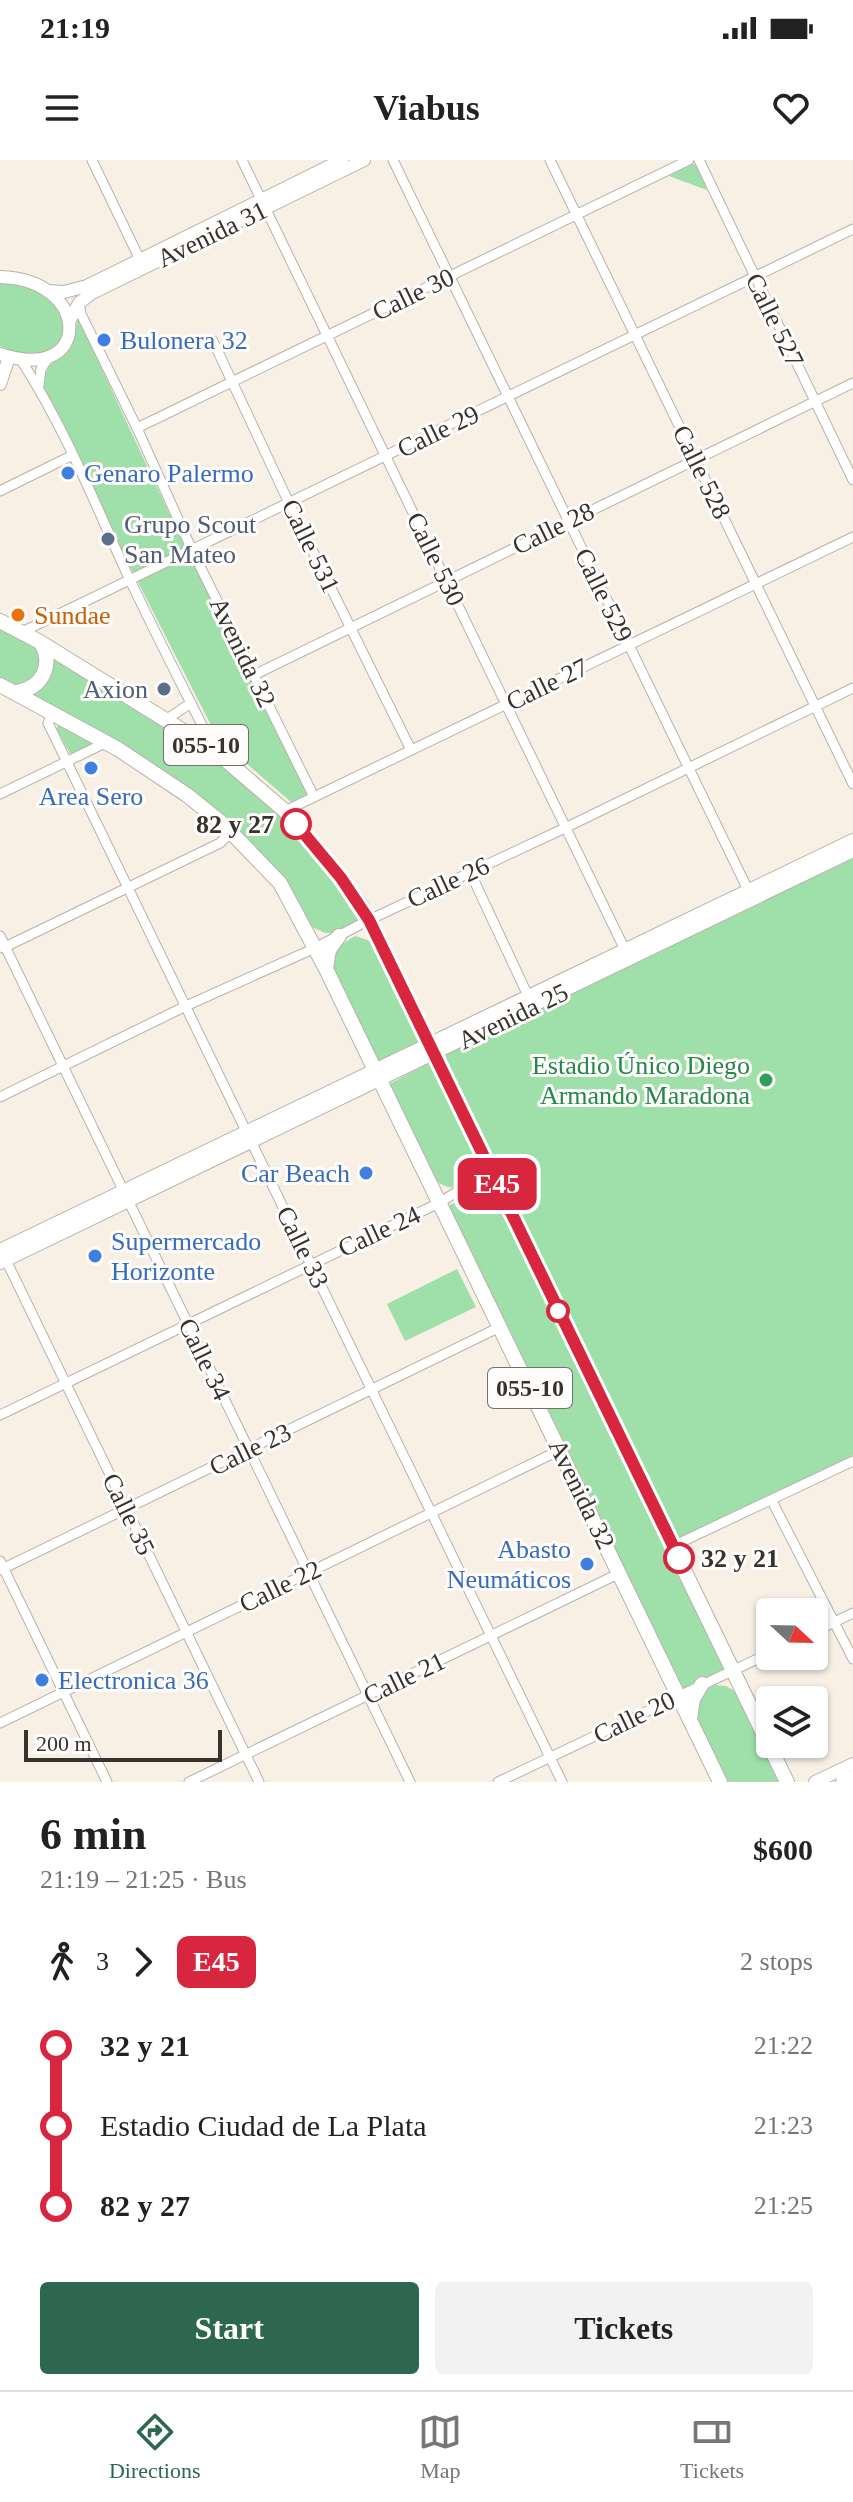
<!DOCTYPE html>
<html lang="en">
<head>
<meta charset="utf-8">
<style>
	:root { --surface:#fff; --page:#f2f2f2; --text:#222; --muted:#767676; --line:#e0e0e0; --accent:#2e674f }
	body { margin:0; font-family:"Times New Roman",serif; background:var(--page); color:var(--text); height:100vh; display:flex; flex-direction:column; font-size:30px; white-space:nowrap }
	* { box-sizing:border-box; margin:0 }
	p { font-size:26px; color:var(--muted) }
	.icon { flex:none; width:44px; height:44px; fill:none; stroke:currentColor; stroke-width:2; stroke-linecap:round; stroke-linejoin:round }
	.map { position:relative; height:1622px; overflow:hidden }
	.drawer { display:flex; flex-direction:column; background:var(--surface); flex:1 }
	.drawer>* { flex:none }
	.badge { padding:0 16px; border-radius:12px; font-size:28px; line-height:52px }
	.needle { width:52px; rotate:112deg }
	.controls { position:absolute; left:756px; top:1438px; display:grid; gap:16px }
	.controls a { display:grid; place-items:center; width:72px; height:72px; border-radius:8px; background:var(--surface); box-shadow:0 2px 6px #0004; font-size:40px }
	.scale { position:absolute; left:24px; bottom:20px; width:198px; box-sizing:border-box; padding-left:8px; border:4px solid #36332f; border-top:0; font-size:22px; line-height:28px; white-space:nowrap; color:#36332f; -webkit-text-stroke:6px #fffdfb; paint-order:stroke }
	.map>.badge { position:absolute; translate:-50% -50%; box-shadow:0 0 0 4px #fff }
	.legs { display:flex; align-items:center; gap:12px; height:88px; padding:0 40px; font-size:26px }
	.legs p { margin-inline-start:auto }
	.summary { display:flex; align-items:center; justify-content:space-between; height:136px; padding:0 40px }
	h1 { font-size:44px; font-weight:600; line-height:60px }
	.action { display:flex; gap:16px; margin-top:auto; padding:16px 40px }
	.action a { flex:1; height:92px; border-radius:8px; background:var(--accent); color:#fff; font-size:32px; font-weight:600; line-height:92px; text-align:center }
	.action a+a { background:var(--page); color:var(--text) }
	ul { padding:0 40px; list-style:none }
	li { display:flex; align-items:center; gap:28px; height:80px; font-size:30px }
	li i { display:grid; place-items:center; width:12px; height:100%; margin:0 10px; background:currentColor }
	li i::after { content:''; width:20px; height:20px; margin:-10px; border:6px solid; border-radius:50%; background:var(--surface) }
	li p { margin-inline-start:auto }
	li:first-child i { background:linear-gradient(#0000 50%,currentColor 0) }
	li:last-child i { background:linear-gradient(currentColor 50%,#0000 0) }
	.status { display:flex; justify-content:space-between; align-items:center; height:56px; padding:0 40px; background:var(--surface); direction:ltr }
	.status svg { height:22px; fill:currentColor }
	header { display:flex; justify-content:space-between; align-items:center; height:104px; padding:0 40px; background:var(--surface); font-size:36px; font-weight:600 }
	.tabs { display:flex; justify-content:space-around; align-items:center; height:112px; border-top:2px solid var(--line); background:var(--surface); font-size:22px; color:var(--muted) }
	.tabs a { display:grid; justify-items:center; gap:4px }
	.tabs .selected { color:var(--accent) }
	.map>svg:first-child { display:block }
	.green { fill:#9fdfaa }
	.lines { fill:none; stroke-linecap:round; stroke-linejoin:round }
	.minor-casing { stroke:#bab1a8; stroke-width:11 }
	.major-casing { stroke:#bab1a8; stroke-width:14 }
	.highway-casing { stroke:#bab1a8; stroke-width:16 }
	.minor { stroke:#fff; stroke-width:9 }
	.major { stroke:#fff; stroke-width:12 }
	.highway { stroke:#fff; stroke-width:14 }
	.line-1-casing { stroke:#fff; stroke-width:18 }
	.line-1 { stroke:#d7263d; stroke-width:12 }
	.shop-dot { fill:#3f7fe0; stroke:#fffdfb; stroke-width:3 }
	.service-dot { fill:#5c6f8a; stroke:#fffdfb; stroke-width:3 }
	.food-dot { fill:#e8710a; stroke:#fffdfb; stroke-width:3 }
	.stop-1-dot { fill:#fff; stroke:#d7263d; stroke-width:4 }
	.leisure-dot { fill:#2e9e5b; stroke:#fffdfb; stroke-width:3 }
	.labels { text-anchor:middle; stroke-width:6; stroke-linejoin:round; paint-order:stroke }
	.shield { fill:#fffdfb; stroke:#72706c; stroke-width:2 }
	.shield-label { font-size:24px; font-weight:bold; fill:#36332f }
	.street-label { font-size:26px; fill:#36332f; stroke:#fffdfb }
	.shop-label { font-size:26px; fill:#366cbe; stroke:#fffdfb; text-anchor:start }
	.service-label { font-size:26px; fill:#4e5e75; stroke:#fffdfb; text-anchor:start }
	.food-label { font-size:26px; fill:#c56008; stroke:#fffdfb; text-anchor:start }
	.stop-label { font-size:26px; font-weight:bold; fill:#36332f; stroke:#fffdfb; text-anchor:end }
	.leisure-label { font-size:26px; fill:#27864d; stroke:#fffdfb; text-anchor:end }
</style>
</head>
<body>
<div class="status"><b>21:19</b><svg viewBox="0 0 49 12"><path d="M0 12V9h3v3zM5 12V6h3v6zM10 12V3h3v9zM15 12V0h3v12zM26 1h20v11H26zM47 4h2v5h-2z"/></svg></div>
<header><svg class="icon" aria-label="menu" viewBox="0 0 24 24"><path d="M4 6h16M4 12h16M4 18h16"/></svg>Viabus<svg class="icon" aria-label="heart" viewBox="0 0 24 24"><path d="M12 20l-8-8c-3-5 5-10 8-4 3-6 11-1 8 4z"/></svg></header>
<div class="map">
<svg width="853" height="1622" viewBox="0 0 853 1622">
	<rect width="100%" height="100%" fill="#f8efe5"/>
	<!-- green -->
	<g class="green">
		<path d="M693,4L697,5L707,30L669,16Z"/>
		<path d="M0,123L37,128L69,157L60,186C36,197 24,197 0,186Z"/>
		<path d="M78,158L184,385L306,626V635L291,642L218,579L66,281L44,229L43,220L49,206L72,186Z"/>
		<path d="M0,465C22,476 37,479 41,506L31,522L18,525L0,519Z"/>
		<path d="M52,494C117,531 188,572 245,621C292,660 329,710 365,758L336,773H325L312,767L302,748L271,705L216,650L31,534C47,523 51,515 52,494Z"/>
		<path d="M58,564L92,580L91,586L71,595L57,570Z"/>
		<path d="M853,697V1295L682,1378L677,1377L445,900L447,893Z"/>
		<path d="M355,776L374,782L424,883L378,905L333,812C330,793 339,785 355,776Z"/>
		<path d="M433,901L480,1004C470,1027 450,1037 432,1016L387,925Z"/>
		<path d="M487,1016L728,1507L682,1530L448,1046C464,1038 478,1033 487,1016Z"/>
		<path d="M457,1109L476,1147L405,1181L387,1144Z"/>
		<path d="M715,1525L726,1526L740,1534L783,1622H726L694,1555L702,1532Z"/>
	</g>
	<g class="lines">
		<!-- minor casing -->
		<g class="minor-casing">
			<g id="minor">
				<path d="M92,0L142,104"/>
				<path d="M242,0L626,792"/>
				<path d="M393,0L750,734"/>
				<path d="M550,0L853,624"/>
				<path d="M699,0L853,320"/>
				<path d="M79,143L81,154L137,268L192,390L314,637"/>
				<path d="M213,181L289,343L411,590"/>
				<path d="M21,200C65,268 95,344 129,418C156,475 185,531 213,587"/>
				<path d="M39,226L41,209L48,198"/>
				<path d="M137,268L689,0"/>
				<path d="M0,331L73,295"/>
				<path d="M22,472L853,69"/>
				<path d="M254,515L853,223"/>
				<path d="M53,553L48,563L562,1622"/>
				<path d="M167,559L191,543"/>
				<path d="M0,634L107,582"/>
				<path d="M285,651L853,377"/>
				<path d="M470,712L530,840"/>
				<path d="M0,776L410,1622"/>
				<path d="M3,788L220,683L231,672"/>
				<path d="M0,937L186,846L315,788L369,760L567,667L853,528"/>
				<path d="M4,1096L259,1622"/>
				<path d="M0,1255L439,1043L474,1021L484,1001"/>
				<path d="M772,1341L853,1499"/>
				<path d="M673,1386L853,1301"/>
				<path d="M0,1401L107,1622"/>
				<path d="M0,1410L500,1167"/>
				<path d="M814,1472L853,1453"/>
				<path d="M0,1563L560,1290"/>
				<path d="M189,1622L620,1413"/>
				<path d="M498,1622L770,1493"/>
			</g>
		</g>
		<!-- major casing -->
		<g class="major-casing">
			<g id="major">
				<path d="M0,117C92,119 93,225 0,194"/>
				<path d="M48,131L64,132L87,126L342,0"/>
				<path d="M70,160L79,143L92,133L364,0"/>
				<path d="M0,224L9,197"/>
				<path d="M0,1090L853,680"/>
				<path d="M0,1103L853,691"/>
				<path d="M815,1622L853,1604"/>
				<path d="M842,1622L853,1617"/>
			</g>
		</g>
		<!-- highway casing -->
		<g class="highway-casing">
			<g id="highway">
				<path d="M0,461L40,482L214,590L285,651L341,718L362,747L787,1622"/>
				<path d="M0,525L118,589L187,635L223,664L280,723L326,809L720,1622"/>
				<path d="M17,532C42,528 54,505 41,483"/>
				<path d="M326,808L329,790L339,776"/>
				<path d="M690,1559L693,1539L702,1524"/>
			</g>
		</g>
		<!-- minor -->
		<use href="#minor" class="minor"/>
		<!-- major -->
		<use href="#major" class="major"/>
		<!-- highway -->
		<use href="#highway" class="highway"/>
	</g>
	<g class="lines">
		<!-- line-1 casing -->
		<g class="line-1-casing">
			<path id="line-1" d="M296,664L341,718L369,760L679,1398"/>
		</g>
		<!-- line-1 -->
		<use href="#line-1" class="line-1"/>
	</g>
	<!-- markers -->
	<g class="shop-dot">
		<circle cx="104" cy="180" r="8"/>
		<circle cx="68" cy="313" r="8"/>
		<circle cx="91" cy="608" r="8"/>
		<circle cx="366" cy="1013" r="8"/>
		<circle cx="95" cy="1096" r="8"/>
		<circle cx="587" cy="1404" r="8"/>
		<circle cx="42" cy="1520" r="8"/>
	</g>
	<g class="service-dot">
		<circle cx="108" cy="379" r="8"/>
		<circle cx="164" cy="529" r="8"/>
	</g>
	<circle class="food-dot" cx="18" cy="455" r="8"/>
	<g class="stop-1-dot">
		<circle cx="296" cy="664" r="14"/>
		<circle cx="558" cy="1151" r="10"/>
		<circle cx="679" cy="1398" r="14"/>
	</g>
	<circle class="leisure-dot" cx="766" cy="920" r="8"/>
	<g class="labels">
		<!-- shield labels -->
		<g class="shield">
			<rect x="164" y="565" width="84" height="40" rx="6"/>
			<rect x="488" y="1208" width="84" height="40" rx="6"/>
		</g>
		<g class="shield-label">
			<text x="206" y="593">055-10</text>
			<text x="530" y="1236">055-10</text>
		</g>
		<!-- street labels -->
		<g class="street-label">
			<text transform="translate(212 74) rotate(-26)" y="9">Avenida 31</text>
			<text transform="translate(413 134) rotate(-26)" y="9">Calle 30</text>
			<text transform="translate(775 160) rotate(64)" y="9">Calle 527</text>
			<text transform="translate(438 271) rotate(-26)" y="9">Calle 29</text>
			<text transform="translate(702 312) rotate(64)" y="9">Calle 528</text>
			<text transform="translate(553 368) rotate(-26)" y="9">Calle 28</text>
			<text transform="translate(311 386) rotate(64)" y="9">Calle 531</text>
			<text transform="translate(436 399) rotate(64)" y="9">Calle 530</text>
			<text transform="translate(604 435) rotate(64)" y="9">Calle 529</text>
			<text transform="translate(243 492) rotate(64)" y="9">Avenida 32</text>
			<text transform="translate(547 524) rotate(-26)" y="9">Calle 27</text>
			<text transform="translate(448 722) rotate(-25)" y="9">Calle 26</text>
			<text transform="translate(513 856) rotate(-26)" y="9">Avenida 25</text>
			<text transform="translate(379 1071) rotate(-25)" y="9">Calle 24</text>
			<text transform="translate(303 1087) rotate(64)" y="9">Calle 33</text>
			<text transform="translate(205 1199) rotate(64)" y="9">Calle 34</text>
			<text transform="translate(250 1289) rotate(-26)" y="9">Calle 23</text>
			<text transform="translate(582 1334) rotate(64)" y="9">Avenida 32</text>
			<text transform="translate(129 1354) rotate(64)" y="9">Calle 35</text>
			<text transform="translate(280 1426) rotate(-26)" y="9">Calle 22</text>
			<text transform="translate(404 1518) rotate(-26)" y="9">Calle 21</text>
			<text transform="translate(634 1557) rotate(-26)" y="9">Calle 20</text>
		</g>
		<!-- shop labels -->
		<g class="shop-label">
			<text x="120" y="189">Bulonera 32</text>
			<text x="84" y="322">Genaro Palermo</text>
			<text x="91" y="645" text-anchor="middle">Area Sero</text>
			<text x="350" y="1022" text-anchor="end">Car Beach</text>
			<text x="111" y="1090">Supermercado<tspan x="111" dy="30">Horizonte</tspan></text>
			<text x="571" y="1398" text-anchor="end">Abasto<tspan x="571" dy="30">Neumáticos</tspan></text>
			<text x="58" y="1529">Electronica 36</text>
		</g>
		<!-- service labels -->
		<g class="service-label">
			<text x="124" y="373">Grupo Scout<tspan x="124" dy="30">San Mateo</tspan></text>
			<text x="148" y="538" text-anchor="end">Axion</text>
		</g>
		<!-- food labels -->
		<g class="food-label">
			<text x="34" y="464">Sundae</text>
		</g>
		<!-- stop labels -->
		<g class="stop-label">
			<text x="274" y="673">82 y 27</text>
			<text x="701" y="1407" text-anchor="start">32 y 21</text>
		</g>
		<!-- leisure labels -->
		<g class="leisure-label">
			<text x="750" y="914">Estadio Único Diego<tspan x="750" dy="30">Armando Maradona</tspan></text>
		</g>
	</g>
</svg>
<div class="controls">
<a><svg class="needle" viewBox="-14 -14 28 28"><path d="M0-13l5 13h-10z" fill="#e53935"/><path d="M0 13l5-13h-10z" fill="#767676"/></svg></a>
<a><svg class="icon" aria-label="layers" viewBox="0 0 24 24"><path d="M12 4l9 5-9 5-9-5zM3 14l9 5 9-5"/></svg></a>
</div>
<div class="scale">200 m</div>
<b class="badge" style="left:497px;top:1024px;background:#d7263d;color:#fff">E45</b>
</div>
<section class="drawer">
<div class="summary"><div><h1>6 min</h1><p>21:19 – 21:25 · Bus</p></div><b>$600</b></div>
<div class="legs"><svg class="icon" aria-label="walk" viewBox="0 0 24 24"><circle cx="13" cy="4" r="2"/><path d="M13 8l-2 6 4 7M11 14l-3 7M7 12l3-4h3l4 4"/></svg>3<svg class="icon" aria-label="forward" viewBox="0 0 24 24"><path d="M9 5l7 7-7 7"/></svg><b class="badge" style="background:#d7263d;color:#fff">E45</b><p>2 stops</p></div>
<ul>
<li><i style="color:#d7263d"></i><b>32 y 21</b><p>21:22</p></li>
<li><i style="color:#d7263d"></i><span>Estadio Ciudad de La Plata</span><p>21:23</p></li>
<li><i style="color:#d7263d"></i><b>82 y 27</b><p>21:25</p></li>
</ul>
<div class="action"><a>Start</a><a>Tickets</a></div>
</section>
<nav class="tabs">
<a class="selected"><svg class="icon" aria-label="directions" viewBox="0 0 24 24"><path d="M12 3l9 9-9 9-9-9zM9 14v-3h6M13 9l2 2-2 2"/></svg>Directions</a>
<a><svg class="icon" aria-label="map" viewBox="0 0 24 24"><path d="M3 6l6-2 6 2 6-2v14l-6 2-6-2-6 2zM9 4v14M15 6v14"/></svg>Map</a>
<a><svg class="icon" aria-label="tickets" viewBox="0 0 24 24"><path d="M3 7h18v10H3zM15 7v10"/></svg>Tickets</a>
</nav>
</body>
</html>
